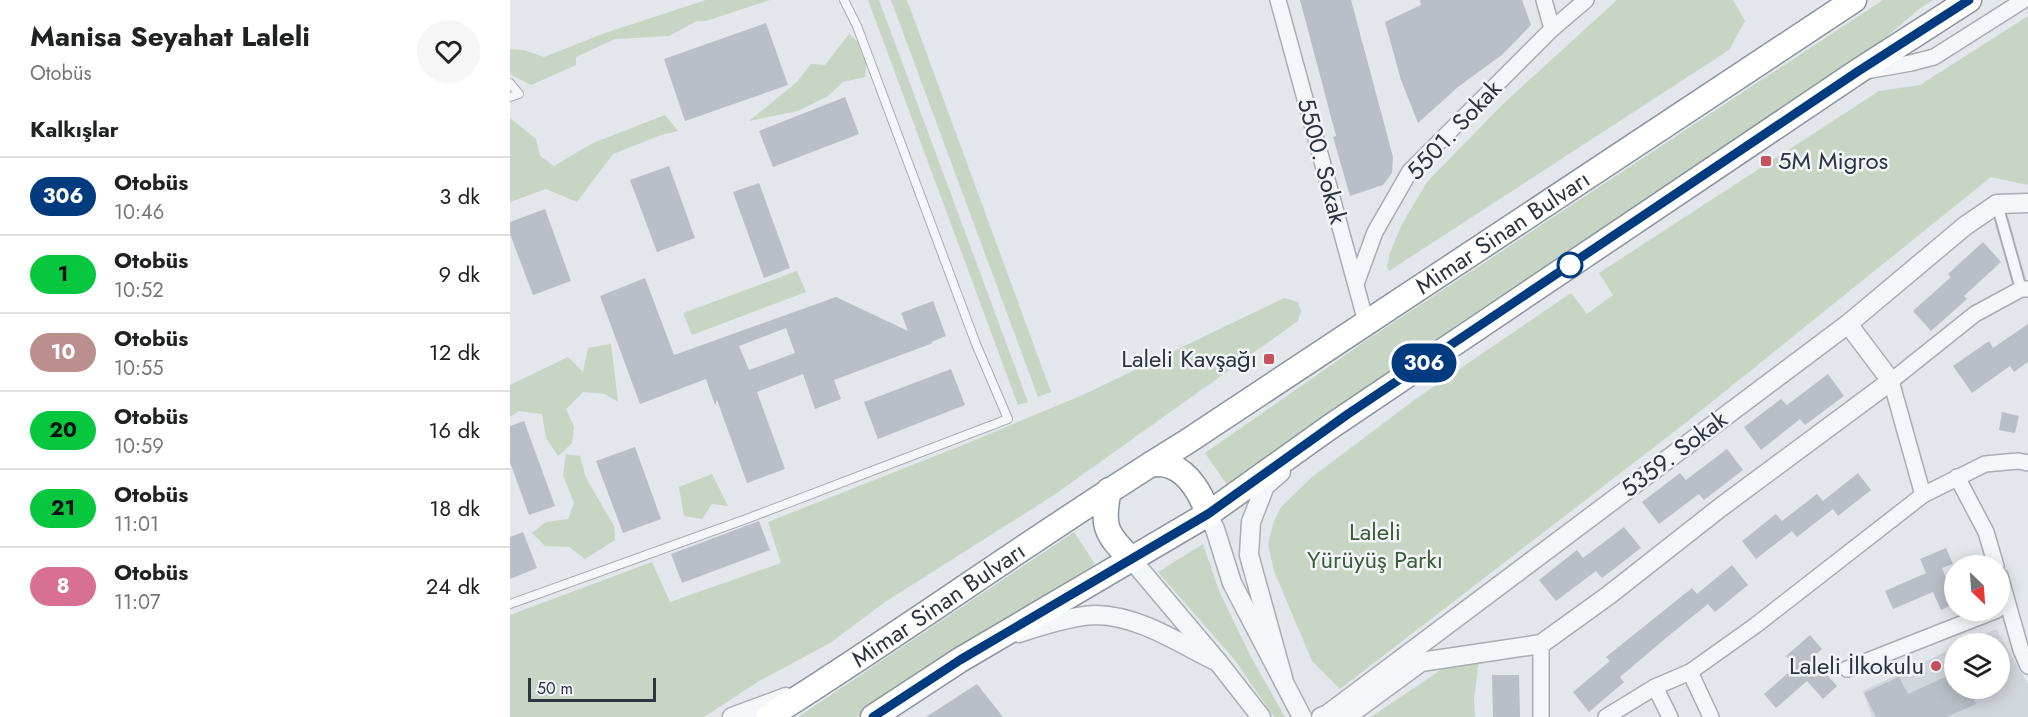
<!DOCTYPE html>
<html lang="tr">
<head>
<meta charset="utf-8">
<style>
	:root { --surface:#fff; --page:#f6f6f6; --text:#202124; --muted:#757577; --line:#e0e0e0 }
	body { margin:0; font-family:Jost,sans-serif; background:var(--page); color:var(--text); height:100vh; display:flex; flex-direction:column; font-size:22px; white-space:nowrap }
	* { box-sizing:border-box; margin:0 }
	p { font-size:20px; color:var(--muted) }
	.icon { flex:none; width:33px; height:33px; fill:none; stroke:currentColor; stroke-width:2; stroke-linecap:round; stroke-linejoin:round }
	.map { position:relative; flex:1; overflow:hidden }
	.drawer { display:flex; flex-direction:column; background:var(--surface); width:510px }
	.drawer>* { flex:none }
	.badge { padding:0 12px; border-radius:20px; font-size:21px; line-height:39px }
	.needle { width:39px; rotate:155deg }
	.buttons { position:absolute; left:1434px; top:555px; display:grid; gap:12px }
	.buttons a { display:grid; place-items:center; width:66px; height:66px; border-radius:50%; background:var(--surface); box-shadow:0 3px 15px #0003; font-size:30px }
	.scale { position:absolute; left:18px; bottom:15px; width:128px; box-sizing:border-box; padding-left:6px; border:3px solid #2c3341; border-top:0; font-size:16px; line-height:21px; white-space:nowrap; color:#2c3341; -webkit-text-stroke:4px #f2f4f8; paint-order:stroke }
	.map>.badge { position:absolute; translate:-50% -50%; box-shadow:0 0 0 3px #fff }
	h2 { padding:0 30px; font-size:22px; line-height:54px }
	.round { display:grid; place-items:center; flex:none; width:63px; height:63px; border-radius:32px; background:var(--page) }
	.overview { display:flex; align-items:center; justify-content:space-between; height:102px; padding:0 30px }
	h1 { font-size:28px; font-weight:700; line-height:45px }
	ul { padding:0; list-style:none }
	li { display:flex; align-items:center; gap:18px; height:78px; padding:0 30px; border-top:2px solid var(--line) }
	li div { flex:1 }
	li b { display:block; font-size:22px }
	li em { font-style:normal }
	li .badge { min-width:66px; font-weight:700; text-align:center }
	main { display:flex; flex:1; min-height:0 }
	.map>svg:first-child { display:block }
	.built { fill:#d1d5dc }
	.green { fill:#c8d4c4 }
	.building { fill:#babfc7; fill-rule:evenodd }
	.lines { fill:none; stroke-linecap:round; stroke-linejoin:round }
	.service-casing { stroke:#a8adb4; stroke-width:10 }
	.pedestrian-casing { stroke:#a8adb4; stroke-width:14 }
	.minor-casing { stroke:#a8adb4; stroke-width:18 }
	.tertiary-casing { stroke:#a8adb4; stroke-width:21 }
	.trunk-casing { stroke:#8b93a0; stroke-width:27 }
	.service { stroke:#f5f6f9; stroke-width:8 }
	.pedestrian { stroke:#f5f6f9; stroke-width:10 }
	.minor { stroke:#f5f6f9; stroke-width:15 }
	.tertiary { stroke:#f5f6f9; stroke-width:18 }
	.trunk { stroke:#fff; stroke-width:24 }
	.line-casing { stroke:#fff; stroke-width:14 }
	.line { stroke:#003b80; stroke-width:9 }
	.poi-dot { fill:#c7505f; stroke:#f2f4f8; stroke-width:2 }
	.stop-dot { fill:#fff; stroke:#003b80; stroke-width:3 }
	.labels { text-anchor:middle; stroke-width:5; stroke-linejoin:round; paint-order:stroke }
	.street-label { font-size:24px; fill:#2c3341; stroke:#f2f4f8 }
	.poi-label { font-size:24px; fill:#2c3341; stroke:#f2f4f8; text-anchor:end }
	.park-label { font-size:24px; fill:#3f5c3a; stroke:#f2f4f8 }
</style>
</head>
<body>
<main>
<section class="drawer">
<div class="overview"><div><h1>Manisa Seyahat Laleli</h1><p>Otobüs</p></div><a class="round"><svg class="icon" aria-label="heart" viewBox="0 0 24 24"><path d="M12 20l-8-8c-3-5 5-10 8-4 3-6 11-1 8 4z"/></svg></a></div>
<h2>Kalkışlar</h2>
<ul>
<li><span class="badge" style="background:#003b80;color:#fff">306</span><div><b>Otobüs</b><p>10:46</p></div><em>3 dk</em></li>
<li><span class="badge" style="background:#06c73d;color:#111">1</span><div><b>Otobüs</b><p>10:52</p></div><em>9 dk</em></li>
<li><span class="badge" style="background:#bc8f8f;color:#fff">10</span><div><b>Otobüs</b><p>10:55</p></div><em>12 dk</em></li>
<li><span class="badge" style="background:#06c73d;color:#111">20</span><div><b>Otobüs</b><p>10:59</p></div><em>16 dk</em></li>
<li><span class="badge" style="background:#06c73d;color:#111">21</span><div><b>Otobüs</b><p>11:01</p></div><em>18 dk</em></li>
<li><span class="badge" style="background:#d87093;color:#fff">8</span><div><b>Otobüs</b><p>11:07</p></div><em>24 dk</em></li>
</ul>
</section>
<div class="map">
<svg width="1518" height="717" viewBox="0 0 1518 717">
	<rect width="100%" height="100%" fill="#e3e6ea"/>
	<!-- built -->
	<path class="built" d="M1486,629L1518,684V717H1362L1353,691L1444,648V688H1490V644L1455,643Z"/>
	<!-- green -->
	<g class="green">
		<path d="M196,0H260L196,21H187L159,36L105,39L66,57V65L21,85L0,74V49L13,50L34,57L95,33Z"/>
		<path d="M358,0H369L518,402L508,405Z"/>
		<path d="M381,0H397L541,392L528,397Z"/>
		<path d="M1107,0H1223L1235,21L1219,50L879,271L877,266L880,253L892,224L917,182L993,104Z"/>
		<path d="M1373,0H1423L1409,9L1361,50L951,322L720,489L695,453L857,340Z"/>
		<path d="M1518,16V185L1481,177L1178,421L830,689L802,661L764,571L758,544L764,521L771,507L802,477L907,398L1061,293L1077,314L1103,295L1089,273L1369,91L1410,85Z"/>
		<path d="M339,34L358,51L355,77L333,82L318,96L288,111L239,121L287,82L301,64L315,65Z"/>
		<path d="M155,115L168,131L151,135L103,154L67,202L36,189L0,202V118L26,139L30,156L44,166L83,143Z"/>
		<path d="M287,271L296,292L182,335L173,313Z"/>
		<path d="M774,298L788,302L791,311L788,321L544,495L375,602L320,643L249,681L194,717H0V615L142,562L160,602L271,563L258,522L453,445L575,394Z"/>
		<path d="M101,344L108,402L95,394L73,392L56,409L64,427L62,443L48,456L36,438L32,414L9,411L0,417V385L58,357L73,372L78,348Z"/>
		<path d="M56,454L70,456L76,478L104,526L105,540L75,559L59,547L35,546L22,533L36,522L58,519L64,503L53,475Z"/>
		<path d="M202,474L218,506L202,504L192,519L174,516L169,487Z"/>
		<path d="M564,532L585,564L346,717H288Z"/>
		<path d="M693,544L709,591L741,657L775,717H764L724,659L648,572Z"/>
		<path d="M969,661L964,698L965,717H861L935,667Z"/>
	</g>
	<!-- building -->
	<g class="building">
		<path d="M790,0H841L883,157L882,173L873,185L840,196L823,137L826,136Z"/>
		<path d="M910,0H1012L1021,25L993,54L948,87L908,123L891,80L875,22L911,5Z"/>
		<path d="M256,23L278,85L175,121L154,59Z"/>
		<path d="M335,97L349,134L263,167L249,131Z"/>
		<path d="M159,166L185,238L147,252L120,180Z"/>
		<path d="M249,183L280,268L254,278L223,192Z"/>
		<path d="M35,209L61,281L23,295L0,234V222Z"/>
		<path d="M1473,242L1491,262L1454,296L1457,299L1421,331L1403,311L1441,277L1438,274Z"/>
		<path d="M135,278L164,355L326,297L398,331L391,313L423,301L436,336L421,342L423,343L324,380L331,399L305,409L293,374L247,392L275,469L237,483L207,400L205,405L196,379L130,404L90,296ZM276,328L285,353L239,370L229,346Z"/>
		<path d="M1518,324V362L1504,372L1500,366L1462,393L1443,366L1479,341L1483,348Z"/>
		<path d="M441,369L455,405L368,439L354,402Z"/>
		<path d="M1318,374L1334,396L1295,425L1290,419L1251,450L1234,427L1271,399L1277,405Z"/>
		<path d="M1492,412L1509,416L1505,433L1489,430Z"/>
		<path d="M14,421L45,506L19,515L0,462V426Z"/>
		<path d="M125,447L151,519L113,533L86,461Z"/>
		<path d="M1217,449L1233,470L1194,500L1189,494L1149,524L1132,502L1170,473L1176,480Z"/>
		<path d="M1348,473L1361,490L1328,516L1323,509L1287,537L1282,531L1246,559L1232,541L1266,514L1272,521L1307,494L1313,501Z"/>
		<path d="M249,521L260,550L172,583L161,554Z"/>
		<path d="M1114,527L1131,548L1092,578L1086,571L1046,601L1029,580L1067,550L1073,558Z"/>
		<path d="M13,532L27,568L0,579V537Z"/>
		<path d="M1436,548L1443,564L1432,568L1444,598V604L1431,610L1423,592L1383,609L1375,591L1416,573L1410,559Z"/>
		<path d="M1222,565L1238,585L1205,612L1198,604L1162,633L1110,677L1114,682L1079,712L1063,692L1100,661L1096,657L1182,588L1187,594Z"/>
		<path d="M1300,635L1312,649L1302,658L1327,686L1313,699L1297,681L1266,708L1254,694L1285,667L1276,656Z"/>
		<path d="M1444,673V688H1459L1466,704L1437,717H1366L1354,693L1389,677L1398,694Z"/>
		<path d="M982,675H1009L1010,717H983Z"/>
		<path d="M467,684L493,717H416Z"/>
	</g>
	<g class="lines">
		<!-- service casing -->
		<g class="service-casing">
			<g id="service">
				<path d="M0,83L9,94L0,97"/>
				<path d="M0,604L239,518L498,419L466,344L347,26L334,0"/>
			</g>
		</g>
		<!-- pedestrian casing -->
		<g class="pedestrian-casing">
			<path id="pedestrian" d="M1487,204L1511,289"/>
		</g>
		<!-- minor casing -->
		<g class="minor-casing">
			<g id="minor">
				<path d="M768,0L856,322"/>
				<path d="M1034,0L1042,29"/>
				<path d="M1356,71L1401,63L1424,57L1514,0"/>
				<path d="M846,284L865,232L900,171L1042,29L1076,0"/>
				<path d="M1447,477L1476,532L1486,566"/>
				<path d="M1413,495L1381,381L1465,314L1511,289H1518"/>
				<path d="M1490,576L1511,650L1518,666"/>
				<path d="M1337,669L1487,610"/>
				<path d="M1145,687L1160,717"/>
				<path d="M1031,717V644"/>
				<path d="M1096,717L1145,687L1180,672"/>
				<path d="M1201,717L1180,672L1246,625L1413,495L1475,464L1508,461L1518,463"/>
			</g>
		</g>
		<!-- tertiary casing -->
		<g class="tertiary-casing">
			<g id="tertiary">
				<path d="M771,472L755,486L741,522L739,555L773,678"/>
				<path d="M698,514L705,529L722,583L792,717"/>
				<path d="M622,560L708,662L751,717"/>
				<path d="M509,633C530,626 566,615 587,615C630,616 670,644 708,662"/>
				<path d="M222,717L276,697"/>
				<path d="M811,717L818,714L1338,324L1455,226L1487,204L1518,203"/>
				<path d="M836,717L911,662L1031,644L1099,595L1211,507L1381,381L1338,324"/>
			</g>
		</g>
		<!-- trunk casing -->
		<g class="trunk-casing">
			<g id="trunk">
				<path d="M641,464C647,464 655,464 660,466C680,473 692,496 698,514"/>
				<path d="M599,490C591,527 596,534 622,560"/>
				<path id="s1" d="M258,717C399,629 533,530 675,443L1344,0"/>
				<path d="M363,717L450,660L698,514L820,427L1347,72L1459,0"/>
			</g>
		</g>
		<!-- service -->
		<use href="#service" class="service"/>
		<!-- pedestrian -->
		<use href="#pedestrian" class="pedestrian"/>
		<!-- minor -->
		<use href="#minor" class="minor"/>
		<!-- tertiary -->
		<use href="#tertiary" class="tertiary"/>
		<!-- trunk -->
		<use href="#trunk" class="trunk"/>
	</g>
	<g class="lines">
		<!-- line casing -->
		<g class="line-casing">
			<path id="line" d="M363,717L450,660L698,514L838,414L1347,72L1459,0"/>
		</g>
		<!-- line -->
		<use href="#line" class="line"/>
	</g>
	<!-- markers -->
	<g class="poi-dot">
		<rect x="1250" y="155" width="12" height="12" rx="3"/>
		<rect x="753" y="353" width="12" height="12" rx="3"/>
		<circle cx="1426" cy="666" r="6"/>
	</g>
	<circle class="stop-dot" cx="1060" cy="265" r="12"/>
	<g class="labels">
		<!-- street labels -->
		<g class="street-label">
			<text transform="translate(944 130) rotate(-47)" y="8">5501. Sokak</text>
			<text transform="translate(812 161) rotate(75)" y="8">5500. Sokak</text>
			<text dy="8" stroke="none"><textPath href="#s1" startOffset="880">Mimar Sinan Bulvarı</textPath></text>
			<text transform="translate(1164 454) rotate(-37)" y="8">5359. Sokak</text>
			<text dy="8" stroke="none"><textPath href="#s1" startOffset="204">Mimar Sinan Bulvarı</textPath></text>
		</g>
		<!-- poi labels -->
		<g class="poi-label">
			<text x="1268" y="169" text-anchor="start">5M Migros</text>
			<text x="747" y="367">Laleli Kavşağı</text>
			<text x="1414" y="674">Laleli İlkokulu</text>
		</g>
		<!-- park labels -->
		<g class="park-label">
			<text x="865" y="540">Laleli<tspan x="865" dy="28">Yürüyüş Parkı</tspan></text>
		</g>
	</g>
</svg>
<div class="buttons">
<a><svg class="needle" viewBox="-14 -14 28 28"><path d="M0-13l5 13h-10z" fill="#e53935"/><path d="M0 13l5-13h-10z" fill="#757577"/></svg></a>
<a><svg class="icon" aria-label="layers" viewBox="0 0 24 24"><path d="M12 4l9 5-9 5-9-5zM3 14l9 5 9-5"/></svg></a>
</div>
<div class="scale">50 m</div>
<b class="badge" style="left:914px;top:363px;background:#003b80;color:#fff">306</b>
</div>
</main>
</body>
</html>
